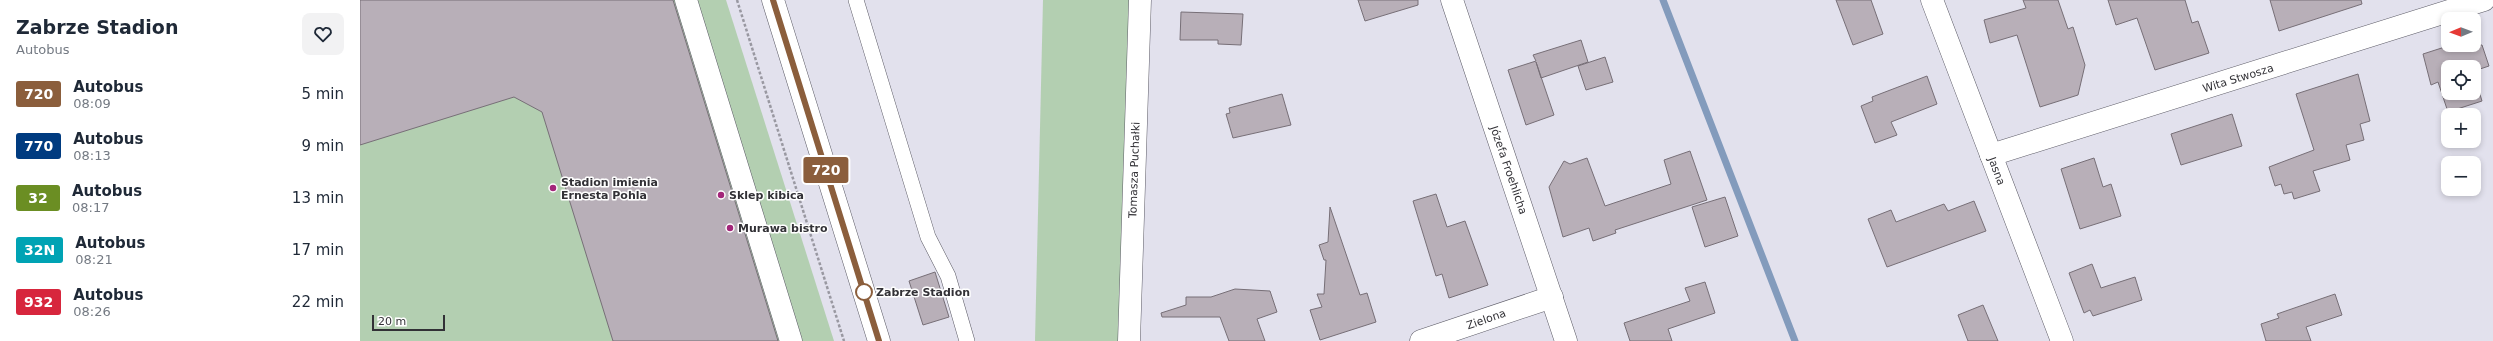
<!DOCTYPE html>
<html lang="pl">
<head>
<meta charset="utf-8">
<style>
	:root { --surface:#fff; --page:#f2f2f3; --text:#1f2937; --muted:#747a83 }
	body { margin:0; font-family:"DejaVu Sans",sans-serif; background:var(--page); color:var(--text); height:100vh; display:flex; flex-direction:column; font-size:15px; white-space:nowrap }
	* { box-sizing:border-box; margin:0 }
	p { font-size:13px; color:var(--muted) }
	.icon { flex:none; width:22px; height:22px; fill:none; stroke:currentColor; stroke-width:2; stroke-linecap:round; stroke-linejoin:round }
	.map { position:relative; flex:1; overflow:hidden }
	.sheet { display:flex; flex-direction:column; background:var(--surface); width:360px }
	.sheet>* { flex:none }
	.badge { padding:0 8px; border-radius:3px; font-size:14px; line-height:26px }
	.needle { width:26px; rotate:269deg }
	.tools { position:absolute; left:2081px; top:12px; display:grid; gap:8px }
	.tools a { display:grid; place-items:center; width:40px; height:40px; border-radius:8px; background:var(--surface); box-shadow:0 2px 6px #0003; font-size:20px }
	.scale { position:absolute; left:12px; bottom:10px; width:73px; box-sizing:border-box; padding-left:4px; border:2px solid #323136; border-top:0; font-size:11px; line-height:14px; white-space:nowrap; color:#323136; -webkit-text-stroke:3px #fff; paint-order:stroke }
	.map>.badge { position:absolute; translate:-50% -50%; box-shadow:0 0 0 2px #fff }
	.round { display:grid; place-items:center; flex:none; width:42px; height:42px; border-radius:8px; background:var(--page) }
	.headline { display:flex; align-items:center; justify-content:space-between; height:68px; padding:0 16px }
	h1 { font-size:19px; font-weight:600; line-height:30px }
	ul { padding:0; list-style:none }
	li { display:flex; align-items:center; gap:12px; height:52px; padding:0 16px }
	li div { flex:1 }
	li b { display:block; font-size:15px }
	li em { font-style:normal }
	li .badge { min-width:44px; font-weight:700; text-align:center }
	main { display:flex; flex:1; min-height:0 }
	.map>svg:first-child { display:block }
	.green { fill:#b3cfb1 }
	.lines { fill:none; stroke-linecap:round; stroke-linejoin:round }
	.stream { stroke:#839bbc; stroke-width:7 }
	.building { fill:#b8afb8; stroke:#776f77 }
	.service-casing { stroke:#5c5b66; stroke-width:16 }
	.pedestrian-casing { stroke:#5c5b66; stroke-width:23 }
	.minor-casing { stroke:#5c5b66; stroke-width:23 }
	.tertiary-casing { stroke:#5c5b66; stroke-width:23 }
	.path { stroke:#9998a1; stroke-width:2.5; stroke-dasharray:3 2; stroke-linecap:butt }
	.service { stroke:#fff; stroke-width:15 }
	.pedestrian { stroke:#fff; stroke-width:22 }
	.minor { stroke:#fff; stroke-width:22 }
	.tertiary { stroke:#fff; stroke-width:22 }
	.line-casing { stroke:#fff; stroke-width:9 }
	.line { stroke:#8b5e3c; stroke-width:6 }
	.poi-dot { fill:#a3267a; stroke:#fff; stroke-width:1.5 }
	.stop-dot { fill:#fff; stroke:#8b5e3c; stroke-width:2 }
	.labels { text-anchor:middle; stroke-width:3; stroke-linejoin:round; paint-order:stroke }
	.street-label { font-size:11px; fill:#323136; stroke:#fff }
	.poi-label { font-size:11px; font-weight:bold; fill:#323136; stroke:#fff; text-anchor:start }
	.stop-label { font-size:11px; font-weight:bold; fill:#323136; stroke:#fff; text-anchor:start }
</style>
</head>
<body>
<main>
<section class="sheet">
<div class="headline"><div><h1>Zabrze Stadion</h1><p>Autobus</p></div><a class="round"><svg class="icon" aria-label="heart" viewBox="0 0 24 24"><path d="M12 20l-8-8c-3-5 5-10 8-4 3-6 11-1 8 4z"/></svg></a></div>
<ul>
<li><span class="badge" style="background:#8b5e3c;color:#fff">720</span><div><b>Autobus</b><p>08:09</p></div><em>5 min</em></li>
<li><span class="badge" style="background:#003b80;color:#fff">770</span><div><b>Autobus</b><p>08:13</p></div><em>9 min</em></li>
<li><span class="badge" style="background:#6b8e23;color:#fff">32</span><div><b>Autobus</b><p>08:17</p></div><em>13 min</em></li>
<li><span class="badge" style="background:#00a3b4;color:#fff">32N</span><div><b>Autobus</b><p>08:21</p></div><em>17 min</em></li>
<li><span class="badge" style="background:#d7263d;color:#fff">932</span><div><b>Autobus</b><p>08:26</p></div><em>22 min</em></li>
</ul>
</section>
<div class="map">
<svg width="2133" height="341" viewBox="0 0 2133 341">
	<rect width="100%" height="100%" fill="#e2e1ed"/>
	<!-- green -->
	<g class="green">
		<path d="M0,0H366L474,341H0Z"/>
		<path d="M683,0H771L758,341H675Z"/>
	</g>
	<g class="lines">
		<!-- stream -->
		<path class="stream" d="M1303,0L1435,341"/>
	</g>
	<!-- building -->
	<g class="building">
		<path d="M0,0H313L418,341H253L182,112L154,97L0,145Z"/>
		<path d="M998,0H1058V5L1005,21Z"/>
		<path d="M1476,0H1511L1523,34L1493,45Z"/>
		<path d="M1663,0H1698L1708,29L1713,27L1725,65L1718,95L1680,107L1657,35L1630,43L1624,20L1666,8Z"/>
		<path d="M1748,0H1825L1832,23L1838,21L1849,53L1795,70L1777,18L1756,25Z"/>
		<path d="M1910,0H2001L2002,4L1919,31Z"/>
		<path d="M821,12L883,14L881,45L858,44V40H820Z"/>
		<path d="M1221,40L1228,62L1181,78L1176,62L1194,115L1166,125L1148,70L1176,61L1173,55Z"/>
		<path d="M2091,45H2122L2129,66L2114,71V67H2088V93H2114V74L2122,101L2088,112L2078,82L2071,85L2063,54Z"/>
		<path d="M1245,57L1253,82L1226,90L1218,66Z"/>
		<path d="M1998,74L2010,121L2000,124L2004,140L1986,145L1990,160L1953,171L1960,191L1934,199L1932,192L1924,194L1921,184L1915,186L1909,167L1954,150L1936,94Z"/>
		<path d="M1567,76L1577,104L1531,122L1537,135L1515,143L1501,106L1513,101L1512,97Z"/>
		<path d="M922,94L931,125L873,138L866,114L870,113L869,108Z"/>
		<path d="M1872,114L1882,146L1821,165L1811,134Z"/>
		<path d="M1330,151L1347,200L1255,230L1256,233L1233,241L1229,228L1203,237L1189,187L1204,161L1210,164L1227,158L1245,206L1311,184L1304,160Z"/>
		<path d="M1734,158L1743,187L1751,184L1761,216L1720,229L1701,169Z"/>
		<path d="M1076,194L1087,227L1105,221L1128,285L1089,298L1082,274L1076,276L1053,201Z"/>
		<path d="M1365,197L1378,236L1345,247L1332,207Z"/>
		<path d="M1614,201L1626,231L1527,267L1508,219L1531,210L1536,222L1584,204L1588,211Z"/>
		<path d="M970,207L1000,295L1007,293L1016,322L960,340L950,310L962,307L957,294H964L966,260H964L959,245L968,242Z"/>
		<path d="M1732,264L1741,288L1775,277L1782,300L1733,316L1730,310L1724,313L1709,273Z"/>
		<path d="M575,272L589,317L563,325L549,281Z"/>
		<path d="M1345,282L1355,313L1308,329L1312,341H1270L1264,323L1330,301L1325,288Z"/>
		<path d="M875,289L910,291L917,312L897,319L905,341H869L860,317H802L801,313L826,305V297H851Z"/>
		<path d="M1975,294L1982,315L1946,327L1951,341H1906L1901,324L1919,318L1917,314Z"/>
		<path d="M1623,305L1638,341H1608L1598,315Z"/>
	</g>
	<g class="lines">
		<!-- service casing -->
		<g class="service-casing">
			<path id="service" d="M496,0L568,237L588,276L607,341"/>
		</g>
		<!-- pedestrian casing -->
		<g class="pedestrian-casing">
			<path id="pedestrian" d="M326,0L431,341"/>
		</g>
		<!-- minor casing -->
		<g class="minor-casing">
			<g id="minor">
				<path d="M1092,0L1206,341"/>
				<path d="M1572,0L1702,341"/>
				<path d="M1631,155L2124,0"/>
				<path d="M769,341L780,0"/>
				<path d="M1061,341L1192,297"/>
			</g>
		</g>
		<!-- tertiary casing -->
		<g class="tertiary-casing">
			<path id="tertiary" d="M413,0L519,341"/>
		</g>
		<!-- path -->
		<path class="path" d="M377,0L484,341"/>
		<!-- service -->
		<use href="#service" class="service"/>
		<!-- pedestrian -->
		<use href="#pedestrian" class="pedestrian"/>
		<!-- minor -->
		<use href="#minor" class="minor"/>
		<!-- tertiary -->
		<use href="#tertiary" class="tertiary"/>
	</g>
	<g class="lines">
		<!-- line casing -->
		<g class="line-casing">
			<path id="line" d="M413,0L519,341"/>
		</g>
		<!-- line -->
		<use href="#line" class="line"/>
	</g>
	<!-- markers -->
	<g class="poi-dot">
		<circle cx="193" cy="188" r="4"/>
		<circle cx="361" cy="195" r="4"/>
		<circle cx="370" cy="228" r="4"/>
	</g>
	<circle class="stop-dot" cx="504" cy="292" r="8"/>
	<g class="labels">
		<!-- street labels -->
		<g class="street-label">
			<text transform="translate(1878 78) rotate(-17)" y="4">Wita Stwosza</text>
			<text transform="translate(774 170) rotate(-88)" y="4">Tomasza Puchałki</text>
			<text transform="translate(1149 170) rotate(71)" y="4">Józefa Froehlicha</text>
			<text transform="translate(1637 171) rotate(69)" y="4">Jasna</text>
			<text transform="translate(1126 319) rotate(-19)" y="4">Zielona</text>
		</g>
		<!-- poi labels -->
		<g class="poi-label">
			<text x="201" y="186">Stadion imienia<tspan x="201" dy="13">Ernesta Pohla</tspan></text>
			<text x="369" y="199">Sklep kibica</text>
			<text x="378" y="232">Murawa bistro</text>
		</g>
		<!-- stop labels -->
		<g class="stop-label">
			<text x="516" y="296">Zabrze Stadion</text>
		</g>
	</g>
</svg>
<div class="tools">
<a><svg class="needle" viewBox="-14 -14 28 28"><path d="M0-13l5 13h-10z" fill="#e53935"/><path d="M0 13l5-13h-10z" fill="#747a83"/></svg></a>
<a><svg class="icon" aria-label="locate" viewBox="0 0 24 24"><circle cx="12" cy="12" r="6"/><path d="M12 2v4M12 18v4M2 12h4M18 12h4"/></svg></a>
<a>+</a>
<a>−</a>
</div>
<div class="scale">20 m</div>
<b class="badge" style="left:466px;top:170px;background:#8b5e3c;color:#fff">720</b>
</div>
</main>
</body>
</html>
